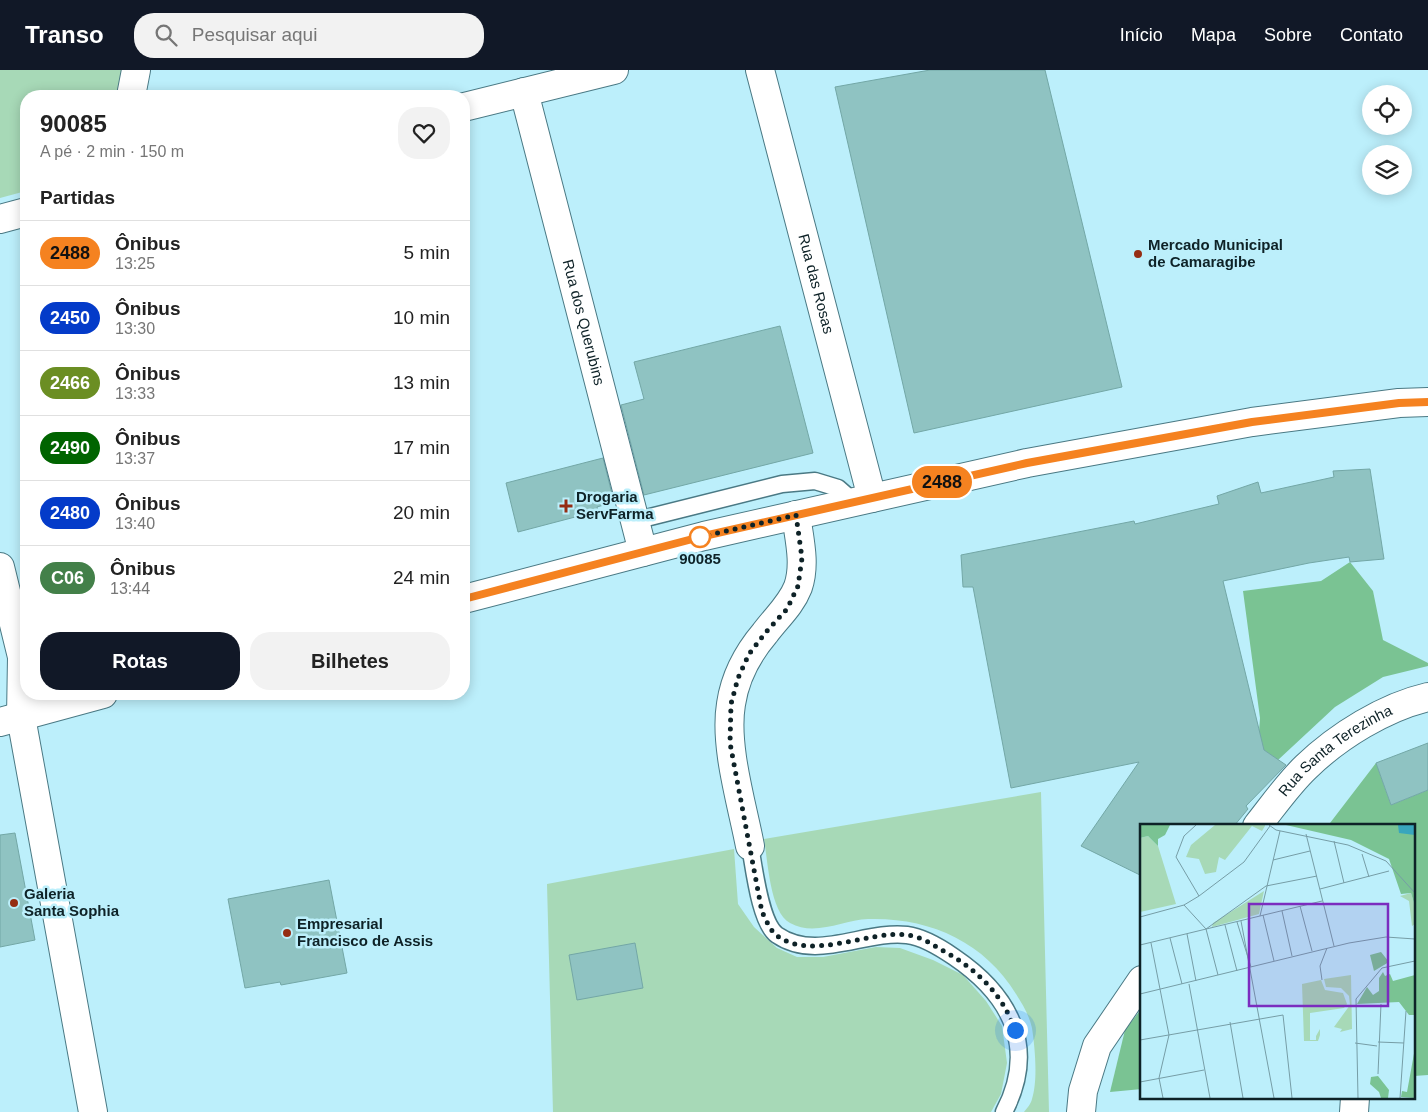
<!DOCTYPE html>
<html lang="pt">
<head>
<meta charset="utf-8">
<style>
	:root { --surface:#fff; --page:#f2f2f2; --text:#222; --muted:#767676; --line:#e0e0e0; --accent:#111827 }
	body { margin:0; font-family:Helvetica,sans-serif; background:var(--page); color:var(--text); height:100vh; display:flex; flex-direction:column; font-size:19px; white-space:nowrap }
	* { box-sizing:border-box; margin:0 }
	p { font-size:16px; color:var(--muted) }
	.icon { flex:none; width:28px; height:28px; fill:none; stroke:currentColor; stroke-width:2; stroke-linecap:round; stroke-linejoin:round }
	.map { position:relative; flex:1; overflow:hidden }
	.side { position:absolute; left:20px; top:20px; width:450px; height:610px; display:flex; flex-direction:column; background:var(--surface); border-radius:20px; box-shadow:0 2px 12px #0003 }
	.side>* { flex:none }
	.badge { padding:0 10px; border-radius:16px; font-size:18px; line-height:32px }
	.fabs { position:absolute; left:1362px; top:15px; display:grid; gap:10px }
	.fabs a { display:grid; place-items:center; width:50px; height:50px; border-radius:50%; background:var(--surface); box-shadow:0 2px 12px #0003; font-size:25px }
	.you { position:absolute; width:25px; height:25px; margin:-12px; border:4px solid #fff; border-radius:50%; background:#1a73e8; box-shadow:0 0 0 8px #1a73e833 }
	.map>.badge { position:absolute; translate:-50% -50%; box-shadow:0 0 0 2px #fff }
	h2 { padding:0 20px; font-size:19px; line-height:45px }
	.round { display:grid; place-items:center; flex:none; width:52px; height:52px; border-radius:20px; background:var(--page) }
	.head { display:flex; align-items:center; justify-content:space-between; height:85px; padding:0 20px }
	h1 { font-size:24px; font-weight:800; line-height:38px }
	.action { display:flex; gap:10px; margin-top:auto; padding:10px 20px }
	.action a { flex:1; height:58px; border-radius:20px; background:var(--accent); color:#fff; font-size:20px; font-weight:800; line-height:58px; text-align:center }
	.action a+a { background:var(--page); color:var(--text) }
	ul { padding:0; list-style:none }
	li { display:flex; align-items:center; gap:15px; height:65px; padding:0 20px; border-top:1px solid var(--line) }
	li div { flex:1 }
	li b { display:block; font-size:19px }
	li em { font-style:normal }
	li .badge { min-width:55px; font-weight:700; text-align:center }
	header { display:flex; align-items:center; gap:30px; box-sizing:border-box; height:70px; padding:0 25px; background:var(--accent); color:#fff }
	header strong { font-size:24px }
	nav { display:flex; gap:28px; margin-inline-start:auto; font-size:18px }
	.search { width:350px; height:45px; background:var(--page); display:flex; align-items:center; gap:12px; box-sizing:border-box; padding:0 18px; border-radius:20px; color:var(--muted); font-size:19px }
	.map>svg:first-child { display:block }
	.green { fill:#a7d9b7 }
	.forest { fill:#7ac393 }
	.building { fill:#8fc3c2; stroke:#73a7a6 }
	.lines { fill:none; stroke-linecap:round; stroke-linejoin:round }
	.service-casing { stroke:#4a7984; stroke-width:19 }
	.minor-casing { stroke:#4a7984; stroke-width:30 }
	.primary-casing { stroke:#4a7984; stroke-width:30 }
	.service { stroke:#fff; stroke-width:16 }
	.minor { stroke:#fff; stroke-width:28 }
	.primary { stroke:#fff; stroke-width:28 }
	.line-casing { stroke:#fff; stroke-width:11 }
	.line { stroke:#f58220; stroke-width:8 }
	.walk { stroke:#0e2227; stroke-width:5; stroke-dasharray:0 9 }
	.poi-dot { fill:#952d13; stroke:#bceffb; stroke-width:2 }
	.stop-dot { fill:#fff; stroke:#f58220; stroke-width:2.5 }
	.labels { text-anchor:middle; stroke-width:5; stroke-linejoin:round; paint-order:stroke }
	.poi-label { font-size:15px; font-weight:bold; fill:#0e2227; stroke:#bceffb; text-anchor:start }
	.street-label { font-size:15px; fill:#0e2227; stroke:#bceffb }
	.stop-label { font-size:15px; font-weight:bold; fill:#0e2227; stroke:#bceffb }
	.inset-road { fill:none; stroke:#769da6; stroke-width:1 }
	.view { fill:#7b2cbf; fill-opacity:0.15; stroke:#7b2cbf; stroke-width:2.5 }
	.inset-edge { fill:none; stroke:#0e2227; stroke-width:2.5 }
</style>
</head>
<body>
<header>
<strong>Transo</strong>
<div class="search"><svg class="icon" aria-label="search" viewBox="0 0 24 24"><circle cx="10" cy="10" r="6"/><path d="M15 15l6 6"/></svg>Pesquisar aqui</div>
<nav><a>Início</a><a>Mapa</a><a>Sobre</a><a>Contato</a></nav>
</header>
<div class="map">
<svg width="1428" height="1042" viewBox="0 0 1428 1042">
	<rect width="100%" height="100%" fill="#bceffb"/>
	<!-- green -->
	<g class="green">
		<path d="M0,0H126L120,26H26V121L0,128Z"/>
		<path d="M1041,722L1049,1042H1024C1027,1038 1031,1034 1032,1029C1038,1010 1035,978 1032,958C1029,945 1023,935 1016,924C984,871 928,847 868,849C843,850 815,867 790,853C770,842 768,792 764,769Z"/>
		<path d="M734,779L738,834L754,857L777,878L797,887H823L876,877L900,878L933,890L963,905L986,931L1002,956L1007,993L1001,1024L991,1042H553L547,814Z"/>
	</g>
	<!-- forest -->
	<g class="forest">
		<path d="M1350,492L1373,521L1383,570L1428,593V596L1383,607L1335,637L1278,690L1258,676L1260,648L1243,521L1321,511Z"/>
		<path d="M1376,693L1391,735L1428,720V1005L1414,1006V756H1331L1330,753Z"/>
		<path d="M1142,938V1019L1110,1022L1125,960Z"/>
	</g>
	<!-- building -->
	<g class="building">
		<path d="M930,0H1045L1122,317L914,363L835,17Z"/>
		<path d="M780,256L813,383L644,425L621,335L644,329L634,292Z"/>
		<path d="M603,388L614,432L597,437L598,441L518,462L506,413Z"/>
		<path d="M1370,399L1384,489L1350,492L1349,487L1309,493L1223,511L1264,680L1286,695L1246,736L1248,739L1234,756H1142V806L1081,776L1139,692L1011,718L973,517H963L961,485L1134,451L1135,454L1219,434L1217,426L1258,412L1261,423L1334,407L1333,401Z"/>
		<path d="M1428,673V720L1391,735L1376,693Z"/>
		<path d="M15,763L35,870L0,877V765Z"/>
		<path d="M329,810L347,903L281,915L280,912L245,918L228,829Z"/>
		<path d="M635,873L643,918L577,930L569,885Z"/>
	</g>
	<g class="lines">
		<!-- service casing -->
		<g class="service-casing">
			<g id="service">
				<path d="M634,451L782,414L815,411L838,418L854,432"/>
				<path d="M750,776C754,797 760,853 777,865C816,892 865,860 907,865C923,867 941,878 954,887C1010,925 1038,977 1004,1042"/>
			</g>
		</g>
		<!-- minor casing -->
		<g class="minor-casing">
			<g id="minor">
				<path id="s1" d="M760,0L872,428"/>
				<path id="s2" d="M524,22L643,482"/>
				<path d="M131,26L136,0"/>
				<path d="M464,37L614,0"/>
				<path d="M0,149L26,142"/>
				<path d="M0,497L22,587L21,647L93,1042"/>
				<path id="s3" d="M1257,756C1273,736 1288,714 1306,697C1338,666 1385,637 1428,627"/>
				<path d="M750,776C742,734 724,676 731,634C735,607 748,583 765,563C777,547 791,535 798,517C806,494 799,468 796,445"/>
				<path d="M1081,1042L1083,1021L1097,976L1142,910"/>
				<path d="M1354,1042L1355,1028"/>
			</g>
		</g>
		<!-- primary casing -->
		<g class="primary-casing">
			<g id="primary">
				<path d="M464,529L704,466L1027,393L1252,352L1399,333L1428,332"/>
				<path d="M0,652L103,624"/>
			</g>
		</g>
		<!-- service -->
		<use href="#service" class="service"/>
		<!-- minor -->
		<use href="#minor" class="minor"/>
		<!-- primary -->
		<use href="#primary" class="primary"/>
	</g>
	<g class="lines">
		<!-- line casing -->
		<g class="line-casing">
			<path id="line" d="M464,529L704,466L1027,393L1252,352L1399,333L1428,332"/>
		</g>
		<!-- line -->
		<use href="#line" class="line"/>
		<!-- walk -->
		<path class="walk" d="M700,467L796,445L802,488L798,516L787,539L766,562L749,584L738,608L731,634L730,673L762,842C766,849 769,859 776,865C811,892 867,860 907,865C918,866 929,872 938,878C973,896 1002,922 1015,960"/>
	</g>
	<!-- markers -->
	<g class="poi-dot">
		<circle cx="1138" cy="184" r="5"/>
		<path d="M563.5 428.5h5v5h5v5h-5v5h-5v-5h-5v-5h5z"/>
		<circle cx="14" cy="833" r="5"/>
		<circle cx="287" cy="863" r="5"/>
	</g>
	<circle class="stop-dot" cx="700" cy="467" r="10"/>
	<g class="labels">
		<!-- poi labels -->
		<g class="poi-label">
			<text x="1148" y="180">Mercado Municipal<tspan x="1148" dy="17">de Camaragibe</tspan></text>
			<text x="576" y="432">Drogaria<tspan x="576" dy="17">ServFarma</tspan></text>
			<text x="24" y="829">Galeria<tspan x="24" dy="17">Santa Sophia</tspan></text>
			<text x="297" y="859">Empresarial<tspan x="297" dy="17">Francisco de Assis</tspan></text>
		</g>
		<!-- street labels -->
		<g class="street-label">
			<text dy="5" stroke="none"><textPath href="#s1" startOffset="221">Rua das Rosas</textPath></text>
			<text dy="5" stroke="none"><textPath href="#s2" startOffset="238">Rua dos Querubins</textPath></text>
			<text dy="5" stroke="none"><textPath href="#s3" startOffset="110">Rua Santa Terezinha</textPath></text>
		</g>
		<!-- stop labels -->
		<g class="stop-label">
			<text x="700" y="494">90085</text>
		</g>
	</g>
	<!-- overview -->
	<g transform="translate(1140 754)">
		<rect width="275" height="275" fill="#bceffb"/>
		<path d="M75,1H125V2L122,7L112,2L85,36L79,33L76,48L65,50L59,35L46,33L51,21ZM8,12L18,22L36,80L0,88V14ZM124,67L119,90L72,103L73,99ZM271,69L275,82V100L272,102L269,77L260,72ZM211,151L212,205L200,208L202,205L194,203L210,181L209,172L201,164L186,163L184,155ZM181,156L185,166L203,169L207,180L204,184L170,189V216H176V212L180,205V211L178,217H164L162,160Z" fill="#a7d9b7"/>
		<path d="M0,1H30L25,11L18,15V22L8,12L0,14ZM146,1H275V82L271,69L261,70L249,35L211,16ZM241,128L249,138L234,147L230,131ZM243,148L245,152L250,150L253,157L275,151V191H269L259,178L217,180L227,163L233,171L239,167V154ZM275,224V274L261,273L262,267L267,268ZM238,252L249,266L248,274H241L239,268L230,260L231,253Z" fill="#7ac393"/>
		<path d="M258,1H275V11L259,9Z" fill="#39a6bd"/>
		<path class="inset-road" d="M56,1L44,12L36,33L59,72M129,1L136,6L208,21L246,37L275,69M166,10L194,122M194,17L204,59M222,30L229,53M133,36L170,27M180,65L249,47M44,81L66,105L78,151M160,82L172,127M142,87L152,132M123,91L134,137M120,92L140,7M0,93L44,81L59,72L104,38L130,2M101,97L134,274M97,98L111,143M85,101L97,147M66,105L126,62L177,52M47,110L56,157M30,114L42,160M11,119L29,211L19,254L23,274M0,121L182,77M182,156L180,142L187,124M49,160L70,274M0,170L209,119L246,113L275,115M90,198L103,274M0,216L143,191L152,274M238,218L264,219M215,219L237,222M238,250L241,180M0,258L64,246M218,274L216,175L242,144L275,137M260,274L266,187"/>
		<path class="view" d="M109,80H248V182H109Z"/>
		<rect width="275" height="275" class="inset-edge"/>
	</g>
</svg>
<div class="fabs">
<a><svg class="icon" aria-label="locate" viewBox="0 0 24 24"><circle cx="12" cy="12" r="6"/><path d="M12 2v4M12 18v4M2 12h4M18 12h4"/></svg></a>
<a><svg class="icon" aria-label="layers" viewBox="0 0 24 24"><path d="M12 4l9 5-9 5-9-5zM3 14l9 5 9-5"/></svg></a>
</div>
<div class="you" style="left:1015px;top:960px"></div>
<b class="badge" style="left:942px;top:412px;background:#f58220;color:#111">2488</b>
<section class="side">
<div class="head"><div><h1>90085</h1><p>A pé · 2 min · 150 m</p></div><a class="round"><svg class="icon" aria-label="heart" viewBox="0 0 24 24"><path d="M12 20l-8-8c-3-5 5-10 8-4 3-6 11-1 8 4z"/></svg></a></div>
<h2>Partidas</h2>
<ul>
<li><span class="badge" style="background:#f58220;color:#111">2488</span><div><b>Ônibus</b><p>13:25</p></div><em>5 min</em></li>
<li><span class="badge" style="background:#043bc9;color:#fff">2450</span><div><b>Ônibus</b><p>13:30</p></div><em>10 min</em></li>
<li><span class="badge" style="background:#6b8e23;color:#fff">2466</span><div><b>Ônibus</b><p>13:33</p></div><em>13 min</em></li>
<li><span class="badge" style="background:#006400;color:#fff">2490</span><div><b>Ônibus</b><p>13:37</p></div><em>17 min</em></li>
<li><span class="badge" style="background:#043bc9;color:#fff">2480</span><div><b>Ônibus</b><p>13:40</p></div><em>20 min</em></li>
<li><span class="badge" style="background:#438049;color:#fff">C06</span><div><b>Ônibus</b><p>13:44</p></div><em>24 min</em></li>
</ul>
<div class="action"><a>Rotas</a><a>Bilhetes</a></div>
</section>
</div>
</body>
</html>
